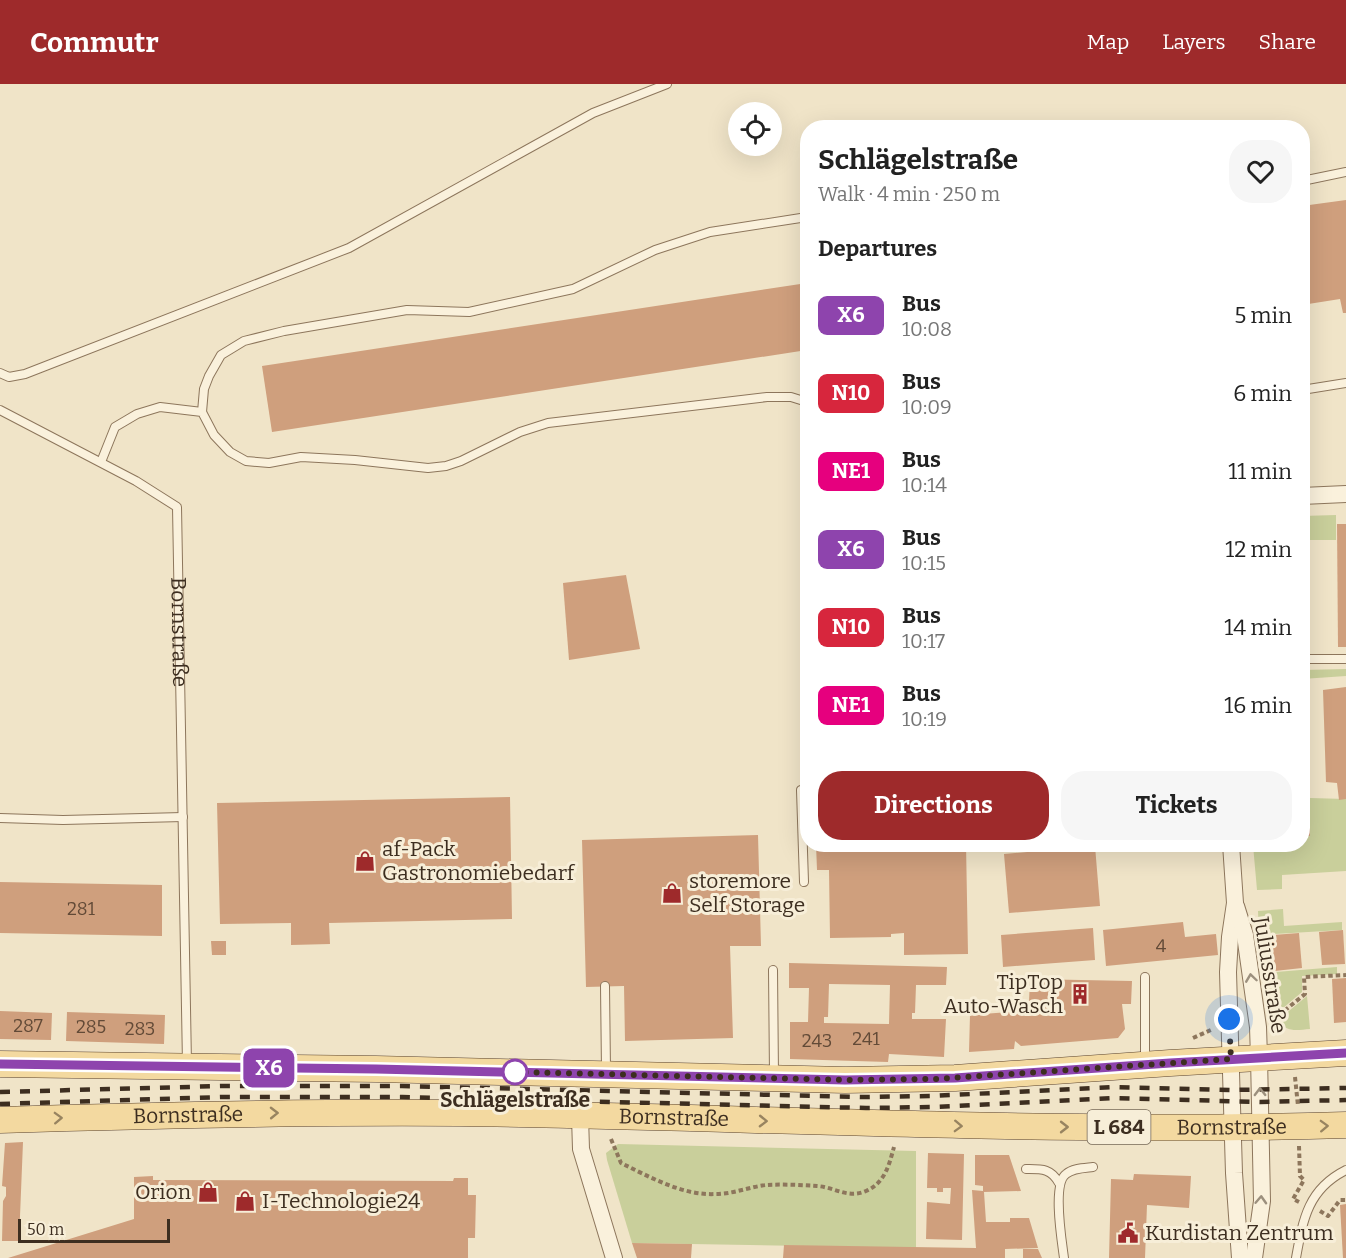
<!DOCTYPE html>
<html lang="en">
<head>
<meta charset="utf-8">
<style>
	:root { --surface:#fff; --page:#f6f6f6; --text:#222; --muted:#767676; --accent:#9e2a2b }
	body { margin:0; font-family:Bitter,serif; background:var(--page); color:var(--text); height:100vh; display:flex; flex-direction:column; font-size:22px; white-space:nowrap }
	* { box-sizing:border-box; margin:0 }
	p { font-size:20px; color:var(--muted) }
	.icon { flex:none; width:33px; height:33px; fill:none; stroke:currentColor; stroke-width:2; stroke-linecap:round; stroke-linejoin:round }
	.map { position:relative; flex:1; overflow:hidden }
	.details { position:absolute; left:800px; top:36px; width:510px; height:732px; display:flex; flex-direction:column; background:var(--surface); border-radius:24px; box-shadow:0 6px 24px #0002 }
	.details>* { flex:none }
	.badge { padding:0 12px; border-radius:9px; font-size:21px; line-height:39px }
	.buttons { position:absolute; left:728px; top:18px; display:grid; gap:12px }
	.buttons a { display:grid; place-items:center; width:54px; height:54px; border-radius:50%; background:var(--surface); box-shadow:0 6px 24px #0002; font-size:30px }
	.scale { position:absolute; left:18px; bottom:15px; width:152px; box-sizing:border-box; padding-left:6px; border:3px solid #3d2e20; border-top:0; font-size:16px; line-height:21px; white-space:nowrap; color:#3d2e20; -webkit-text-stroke:4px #f7eed8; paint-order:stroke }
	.you { position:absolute; width:30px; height:30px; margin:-15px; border:4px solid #fff; border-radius:50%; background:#1a73e8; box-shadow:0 0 0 9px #1a73e833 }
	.map>.badge { position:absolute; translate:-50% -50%; box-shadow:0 0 0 3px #fff }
	h2 { padding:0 18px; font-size:22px; line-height:54px }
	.round { display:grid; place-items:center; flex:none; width:63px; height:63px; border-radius:24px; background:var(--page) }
	.headline { display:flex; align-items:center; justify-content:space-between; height:102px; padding:0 18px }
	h1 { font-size:28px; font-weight:700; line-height:45px }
	.button { display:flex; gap:12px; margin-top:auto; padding:12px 18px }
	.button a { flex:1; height:69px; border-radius:24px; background:var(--accent); color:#fff; font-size:24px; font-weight:700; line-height:69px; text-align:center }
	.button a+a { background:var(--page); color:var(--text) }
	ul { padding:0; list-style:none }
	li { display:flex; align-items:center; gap:18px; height:78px; padding:0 18px }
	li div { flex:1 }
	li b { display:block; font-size:22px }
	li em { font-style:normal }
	li .badge { min-width:66px; font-weight:700; text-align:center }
	header { display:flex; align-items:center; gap:36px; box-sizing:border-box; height:84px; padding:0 30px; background:var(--accent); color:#fff }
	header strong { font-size:28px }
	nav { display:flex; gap:33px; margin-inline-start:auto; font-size:21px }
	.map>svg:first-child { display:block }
	.green { fill:#c9cf9b }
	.building { fill:#cf9f7d; fill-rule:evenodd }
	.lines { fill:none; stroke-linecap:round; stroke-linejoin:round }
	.lane-casing { stroke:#8d765c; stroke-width:10 }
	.street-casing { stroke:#8d765c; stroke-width:18 }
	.primary-casing { stroke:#5b4430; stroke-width:27 }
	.path { stroke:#8d765c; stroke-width:4; stroke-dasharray:4.5 3; stroke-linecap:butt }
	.lane { stroke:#faf1dc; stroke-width:8 }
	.street { stroke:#faf1dc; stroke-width:16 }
	.primary { stroke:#f3d9a0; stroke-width:26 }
	.rail { stroke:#3d2e20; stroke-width:4.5; stroke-dasharray:10 10; stroke-linecap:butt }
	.oneway { stroke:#9c907e }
	.oneway2 { stroke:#988460 }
	.line-casing { stroke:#fff; stroke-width:14 }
	.line { stroke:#8e44ad; stroke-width:9 }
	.walk { stroke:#3d2e20; stroke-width:6; stroke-dasharray:0 10.8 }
	.stop-dot { fill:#fff; stroke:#8e44ad; stroke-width:3 }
	.labels { text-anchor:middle; stroke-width:6; stroke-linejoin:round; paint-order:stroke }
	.number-label { font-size:18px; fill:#624a37 }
	.shield { fill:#f7eed8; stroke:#756857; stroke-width:1.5 }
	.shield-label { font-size:20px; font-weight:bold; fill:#3d2e20 }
	.street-label { font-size:21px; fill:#3d2e20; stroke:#f7eed8 }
	.poi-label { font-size:21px; fill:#3d2e20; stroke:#f7eed8; text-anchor:start }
	.stop-label { font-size:21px; font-weight:bold; fill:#3d2e20; stroke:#f7eed8 }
</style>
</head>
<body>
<header>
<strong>Commutr</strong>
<nav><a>Map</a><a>Layers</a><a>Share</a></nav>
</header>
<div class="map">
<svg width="1346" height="1174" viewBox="0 0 1346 1174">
	<rect width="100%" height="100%" fill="#f0e4c8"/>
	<!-- green -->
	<g class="green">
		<path d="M1336,431V456H1302V432Z"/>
		<path d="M1346,585V592L1302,595V586Z"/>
		<path d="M1310,714L1346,715V787L1282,791V805L1257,806L1253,761L1302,760V752L1310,751Z"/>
		<path d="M1283,825L1284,842L1342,838V846L1259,851L1258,827Z"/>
		<path d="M1337,883V890L1302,892V908L1276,930L1265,889Z"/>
		<path d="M1307,912L1310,945C1297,946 1286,949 1278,936Z"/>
		<path d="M618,1060L916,1067V1164L632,1159L607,1076L606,1069Z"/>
	</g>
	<!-- building -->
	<g class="building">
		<path d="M1346,116V229H1343L1340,215L1302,221V122Z"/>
		<path d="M807,199V266L272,348L262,282Z"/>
		<path d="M1337,440H1346V563H1338Z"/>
		<path d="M626,491L640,565L569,576L563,499Z"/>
		<path d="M1346,603V715L1339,716L1337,699L1326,698L1323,606Z"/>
		<path d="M510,713L512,835L329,839L330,860L291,861V839L220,840L217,719Z"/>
		<rect x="1302" y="714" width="8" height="38"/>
		<path d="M758,751L761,862H730L733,954L625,957L624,902L586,903L582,756Z"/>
		<path d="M816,760H966L968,870L904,871V849L891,850V853L830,854L829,786H817Z"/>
		<path d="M1095,762L1100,822L1009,829L1004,770Z"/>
		<path d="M0,798L162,801V852L0,849Z"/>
		<path d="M1183,838L1185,853L1216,850L1218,871L1106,882L1103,846Z"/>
		<path d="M1093,844L1095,876L1003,883L1001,851Z"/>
		<path d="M1343,846L1345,880L1322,881L1319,848Z"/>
		<path d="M1299,849L1302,884L1265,888L1262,852Z"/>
		<path d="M211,857H226V871H212Z"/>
		<path d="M789,879L947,883L946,901H916L915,929H912V935H946L944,973L889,970L888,978L790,975V938H808L809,904H789ZM829,900L890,901L889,940L824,939V933H828Z"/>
		<path d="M1346,894V938L1334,939L1332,895Z"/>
		<path d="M1030,895L1132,897L1131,920H1122L1125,945L1118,954L1021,962L1015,957L1014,965L969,968L970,931L1009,928L1017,919L1029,918Z"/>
		<path d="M0,927L52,929L51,956L0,955Z"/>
		<path d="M67,928L165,931L164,960L66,957Z"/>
		<path d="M23,1058L19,1157H2L3,1117L6,1112V1103L2,1102L5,1059Z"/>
		<path d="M928,1069L964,1070L962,1156L926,1155L927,1118L950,1120L951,1104H943V1108H937V1104H927Z"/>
		<path d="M975,1071H1009L1021,1107L984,1108L986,1138H1010V1134H1029L1038,1164L1005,1165V1174H783L784,1161L976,1164L972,1106L983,1107V1102L975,1101Z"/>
		<path d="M1134,1090L1191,1092L1189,1124L1147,1121L1145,1174H1109L1111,1095L1133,1096Z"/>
		<path d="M153,1092V1096L453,1097L454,1094H468V1111H476L475,1154H468V1174H8L134,1135V1093Z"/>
		<path d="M1346,1120V1174H1343L1340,1121Z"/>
		<path d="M632,1159L692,1160L691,1174H637Z"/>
		<path d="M1023,1165H1038L1042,1174H1023Z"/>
	</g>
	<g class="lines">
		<!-- lane casing -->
		<g class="lane-casing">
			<g id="lane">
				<path d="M1302,97L1346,88"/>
				<path d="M0,289L9,293L25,290L349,164L593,29L667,0"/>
				<path d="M1302,306L1346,299"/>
				<path id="s1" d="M0,326L136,397L177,423L187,980"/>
				<path d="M202,328L204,305L209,292L221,271L244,257L284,247L407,226L469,228L573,205L655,166L710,148L807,133"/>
				<path d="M101,378L115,343L137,330L160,323L202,328L214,351L230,368L246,377L269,379L301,373L355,376L428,384L446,382L461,377L520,348L548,339L767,313H791L807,318"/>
				<path d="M1302,575H1346"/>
				<path d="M0,734L63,736L183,733"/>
				<path d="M804,798L801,706L807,704"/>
				<path d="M773,886L774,991"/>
				<path d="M1145,893V979"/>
				<path d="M605,902L606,986"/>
				<path d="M1026,1085C1041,1085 1051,1084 1059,1099"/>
				<path d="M1064,1174C1062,1158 1052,1100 1066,1090C1073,1084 1084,1084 1093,1083"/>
				<path d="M1296,1174C1303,1135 1308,1105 1346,1086"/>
			</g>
		</g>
		<!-- street casing -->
		<g class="street-casing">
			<g id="street">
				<path d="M1302,412L1346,410"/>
				<path d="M1231,760L1235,819L1230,853L1228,888L1234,1089L1240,1174"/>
				<path d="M1236,822L1245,851L1258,943L1259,973L1262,1117L1254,1174"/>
				<path d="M580,1033L581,1065L614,1174"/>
			</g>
		</g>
		<!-- primary casing -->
		<g class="primary-casing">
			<g id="primary">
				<path d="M0,980L376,985L845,996L955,994L1170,979L1346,969"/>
				<path id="s2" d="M0,1036C153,1031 307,1028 460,1029C755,1033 1051,1050 1346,1041"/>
			</g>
		</g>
		<!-- path -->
		<g class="path">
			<path d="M1273,936L1305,910L1304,893L1346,891"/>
			<path d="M1193,954L1213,945"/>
			<path d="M1295,993L1298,1022"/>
			<path d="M611,1055L621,1079C650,1093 683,1112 716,1110C733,1110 749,1103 766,1101C782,1100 801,1101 817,1102C834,1103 848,1115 866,1107C885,1099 889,1081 894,1063"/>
			<path d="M1299,1062L1300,1092L1304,1096L1293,1115L1299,1118"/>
			<path d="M1320,1127L1328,1132L1340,1116H1346"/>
		</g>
		<!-- lane -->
		<use href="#lane" class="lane"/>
		<!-- street -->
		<use href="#street" class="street"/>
		<!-- primary -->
		<use href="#primary" class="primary"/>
		<!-- rail -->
		<g class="rail">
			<path d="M0,1008L223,1002H402L861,1013L932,1012L1113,1003L1231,1006L1346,1004"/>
			<path d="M0,1020L222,1013H402L866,1024L933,1023L1114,1014L1260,1018L1346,1016"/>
		</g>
	</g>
	<!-- one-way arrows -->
	<defs><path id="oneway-chevron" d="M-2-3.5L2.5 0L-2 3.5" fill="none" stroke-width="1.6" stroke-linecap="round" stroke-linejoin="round" transform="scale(1.5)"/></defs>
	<g class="oneway">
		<use href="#oneway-chevron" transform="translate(1251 894) rotate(-98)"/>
		<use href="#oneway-chevron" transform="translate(1260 1008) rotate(-91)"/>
		<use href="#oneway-chevron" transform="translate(1261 1116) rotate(-87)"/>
	</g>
	<g class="oneway2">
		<use href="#oneway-chevron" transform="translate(274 1029) rotate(-1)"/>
		<use href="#oneway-chevron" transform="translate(58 1034) rotate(-2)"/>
		<use href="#oneway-chevron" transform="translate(763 1037) rotate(1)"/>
		<use href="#oneway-chevron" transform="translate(958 1042) rotate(2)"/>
		<use href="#oneway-chevron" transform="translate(1324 1042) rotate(-2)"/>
		<use href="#oneway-chevron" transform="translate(1064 1043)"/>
	</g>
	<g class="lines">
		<!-- line casing -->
		<g class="line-casing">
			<path id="line" d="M0,980L376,985L845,996L955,994L1170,979L1346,969"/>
		</g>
		<!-- line -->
		<use href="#line" class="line"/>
		<!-- walk -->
		<path class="walk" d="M515,988L845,996L936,995L1231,975L1229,935"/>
	</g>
	<!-- icons -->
	<defs>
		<g id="shop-bare" transform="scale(1.62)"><path d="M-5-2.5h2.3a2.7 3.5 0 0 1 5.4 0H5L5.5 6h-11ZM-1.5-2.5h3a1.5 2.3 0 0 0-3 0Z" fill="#9e2a2b" stroke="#f7eed8" stroke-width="2.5" paint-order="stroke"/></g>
		<g id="building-bare" transform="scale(1.62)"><path d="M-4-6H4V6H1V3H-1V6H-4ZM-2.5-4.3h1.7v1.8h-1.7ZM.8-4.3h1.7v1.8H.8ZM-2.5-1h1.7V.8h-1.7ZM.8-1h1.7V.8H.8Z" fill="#9e2a2b" stroke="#f7eed8" stroke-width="2.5" paint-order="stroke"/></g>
		<g id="civic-bare" transform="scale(1.62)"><path d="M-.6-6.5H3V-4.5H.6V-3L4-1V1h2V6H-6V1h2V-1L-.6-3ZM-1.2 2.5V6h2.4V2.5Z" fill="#9e2a2b" stroke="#f7eed8" stroke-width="2.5" paint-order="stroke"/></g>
	</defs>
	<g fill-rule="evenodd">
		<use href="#shop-bare" x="365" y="777"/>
		<use href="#shop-bare" x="672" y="809"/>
		<use href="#building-bare" x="1080" y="910"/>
		<use href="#shop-bare" x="208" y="1108"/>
		<use href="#shop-bare" x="245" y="1117"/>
		<use href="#civic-bare" x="1128" y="1149"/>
	</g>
	<!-- markers -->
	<circle class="stop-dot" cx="515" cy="988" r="12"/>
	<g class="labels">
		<!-- number labels -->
		<g class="number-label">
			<text x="81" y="831">281</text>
			<text x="1161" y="868">4</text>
			<text x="28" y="948">287</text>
			<text x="91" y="949">285</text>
			<text x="140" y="951">283</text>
			<text x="866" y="961">241</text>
			<text x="817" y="963">243</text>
		</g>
		<!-- shield labels -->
		<rect class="shield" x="1087.5" y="1026" width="63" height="34" rx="4.5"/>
		<g class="shield-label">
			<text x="1119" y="1050">L 684</text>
		</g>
		<!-- street labels -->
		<g class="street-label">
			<text dy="7" stroke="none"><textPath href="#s1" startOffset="327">Bornstraße</textPath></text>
			<text transform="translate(1270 891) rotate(81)" y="7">Juliusstraße</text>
			<text dy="7" stroke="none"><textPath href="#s2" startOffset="188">Bornstraße</textPath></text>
			<text dy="7" stroke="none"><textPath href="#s2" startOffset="674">Bornstraße</textPath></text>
			<text dy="7" stroke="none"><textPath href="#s2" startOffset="1232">Bornstraße</textPath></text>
		</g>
		<!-- poi labels -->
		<g class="poi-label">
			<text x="382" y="772">af-Pack<tspan x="382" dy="24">Gastronomiebedarf</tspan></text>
			<text x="689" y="804">storemore<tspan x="689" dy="24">Self Storage</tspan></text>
			<text x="1063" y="905" text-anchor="end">TipTop<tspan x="1063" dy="24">Auto-Wasch</tspan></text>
			<text x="191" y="1115" text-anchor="end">Orion</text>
			<text x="262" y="1124">I-Technologie24</text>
			<text x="1145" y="1156">Kurdistan Zentrum</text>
		</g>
		<!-- stop labels -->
		<g class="stop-label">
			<text x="515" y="1023">Schlägelstraße</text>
		</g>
	</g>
</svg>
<div class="buttons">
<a><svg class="icon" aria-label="locate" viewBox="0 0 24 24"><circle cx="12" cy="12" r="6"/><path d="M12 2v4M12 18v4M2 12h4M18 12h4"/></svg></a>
</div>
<div class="scale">50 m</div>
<div class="you" style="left:1229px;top:935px"></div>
<b class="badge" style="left:269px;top:984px;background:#8e44ad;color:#fff">X6</b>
<section class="details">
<div class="headline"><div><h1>Schlägelstraße</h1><p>Walk · 4 min · 250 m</p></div><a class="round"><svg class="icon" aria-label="heart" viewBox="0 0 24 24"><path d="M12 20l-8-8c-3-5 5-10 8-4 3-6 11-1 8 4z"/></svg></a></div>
<h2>Departures</h2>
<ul>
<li><span class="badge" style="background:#8e44ad;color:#fff">X6</span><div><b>Bus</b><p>10:08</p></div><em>5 min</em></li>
<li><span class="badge" style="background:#d7263d;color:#fff">N10</span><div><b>Bus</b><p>10:09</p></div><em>6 min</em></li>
<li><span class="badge" style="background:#e6007e;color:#fff">NE1</span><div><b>Bus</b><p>10:14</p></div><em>11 min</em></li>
<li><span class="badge" style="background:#8e44ad;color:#fff">X6</span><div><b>Bus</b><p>10:15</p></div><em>12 min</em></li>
<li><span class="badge" style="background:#d7263d;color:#fff">N10</span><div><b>Bus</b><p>10:17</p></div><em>14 min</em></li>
<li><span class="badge" style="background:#e6007e;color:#fff">NE1</span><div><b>Bus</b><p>10:19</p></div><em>16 min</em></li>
</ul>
<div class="button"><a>Directions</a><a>Tickets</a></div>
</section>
</div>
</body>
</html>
